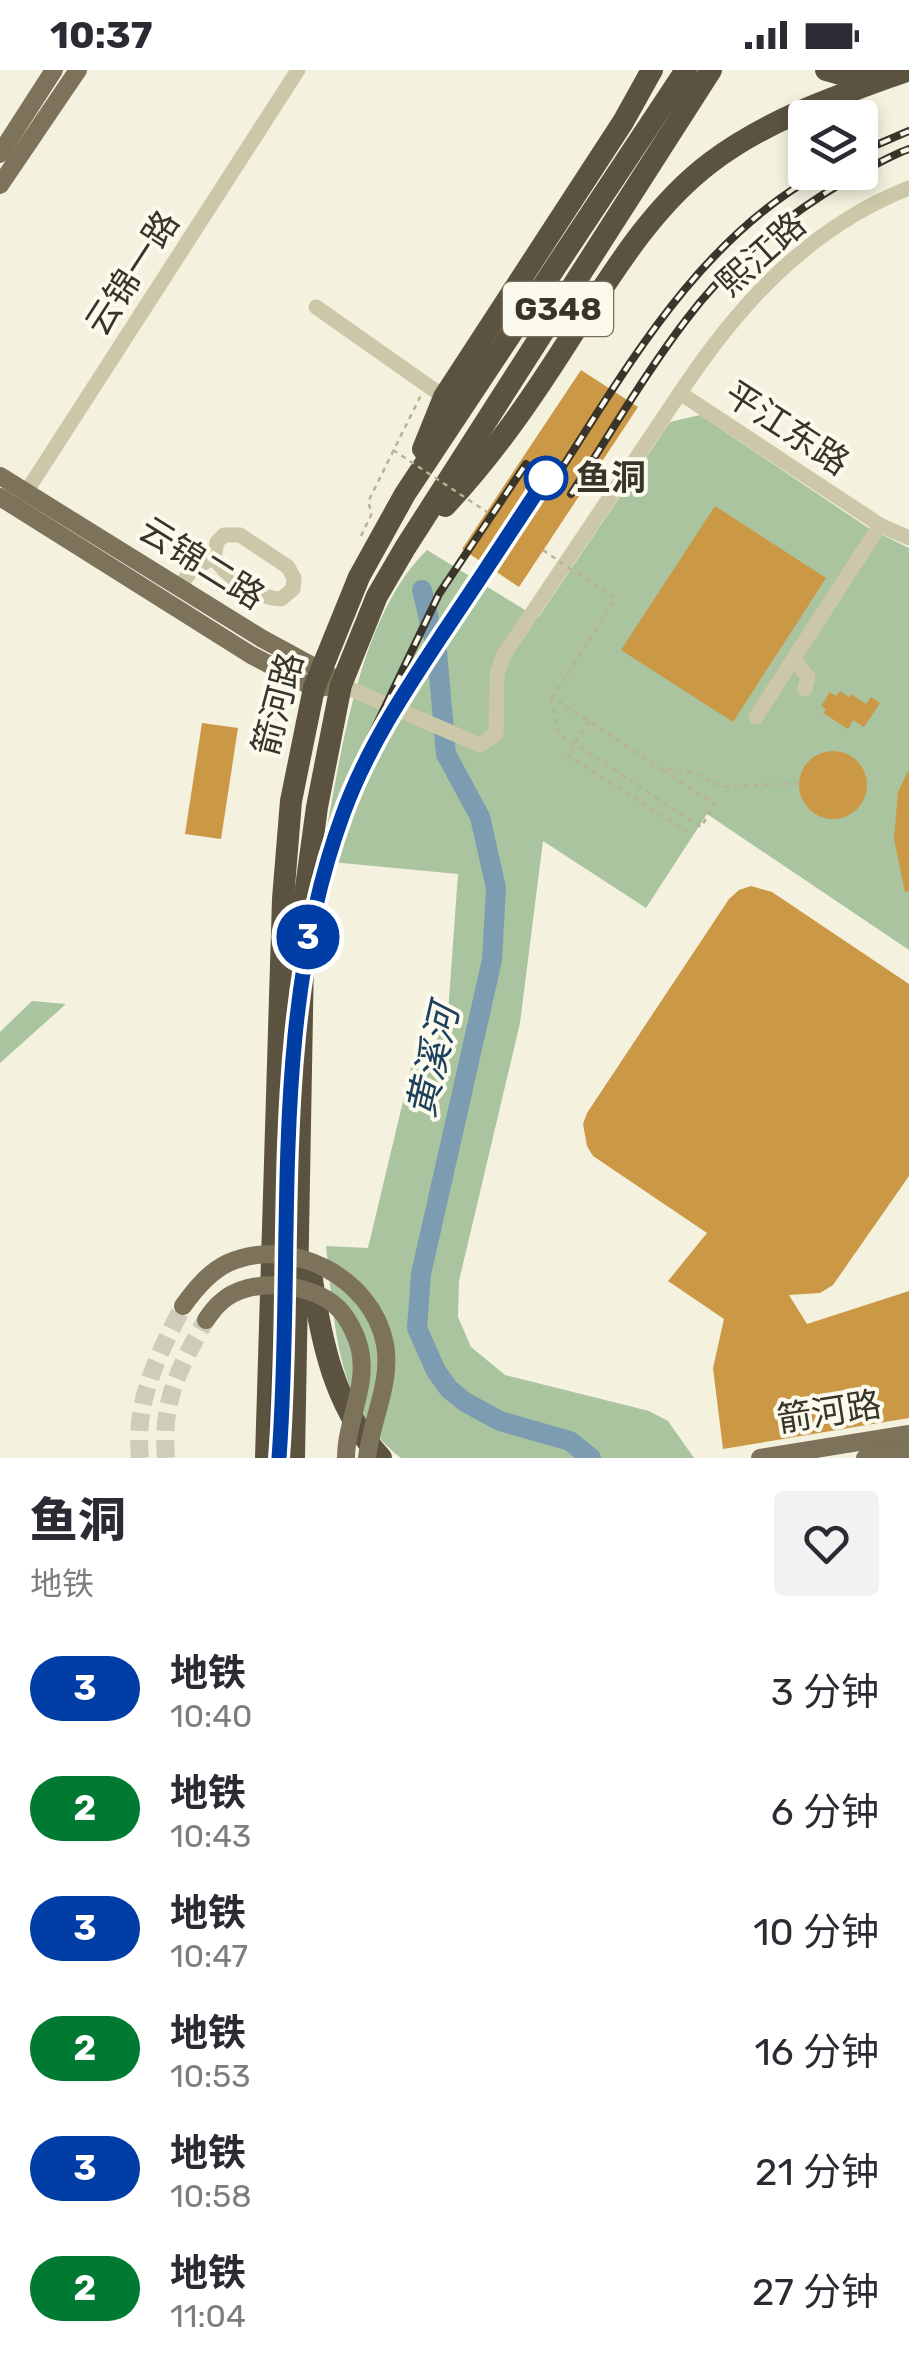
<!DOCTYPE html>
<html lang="zh">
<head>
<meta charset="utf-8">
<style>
	:root { --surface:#fff; --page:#f2f2f3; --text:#2b2b33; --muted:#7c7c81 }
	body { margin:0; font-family:Rubik,"Noto Sans SC",sans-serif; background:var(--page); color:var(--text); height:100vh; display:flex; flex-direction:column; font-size:38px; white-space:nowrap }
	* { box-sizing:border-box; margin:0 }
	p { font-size:32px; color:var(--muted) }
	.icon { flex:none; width:55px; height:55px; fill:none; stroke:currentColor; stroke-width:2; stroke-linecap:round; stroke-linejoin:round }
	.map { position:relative; height:1388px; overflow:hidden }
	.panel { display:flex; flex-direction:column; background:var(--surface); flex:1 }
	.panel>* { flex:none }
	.badge { padding:0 20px; border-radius:32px; font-size:35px; line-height:65px }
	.buttons { position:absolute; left:788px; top:30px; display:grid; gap:20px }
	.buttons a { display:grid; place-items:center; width:90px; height:90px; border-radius:10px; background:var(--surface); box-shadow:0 5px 15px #0003; font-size:50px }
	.map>.badge { position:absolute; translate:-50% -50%; box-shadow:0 0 0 5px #fff }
	.round { display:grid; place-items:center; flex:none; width:105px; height:105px; border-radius:10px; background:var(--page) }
	.headline { display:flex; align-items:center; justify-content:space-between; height:170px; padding:0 30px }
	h1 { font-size:48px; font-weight:800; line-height:75px }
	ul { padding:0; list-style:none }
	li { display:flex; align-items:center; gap:30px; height:120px; padding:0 30px }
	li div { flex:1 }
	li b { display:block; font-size:38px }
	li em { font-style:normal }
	li .badge { min-width:110px; font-weight:700; text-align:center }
	.status { display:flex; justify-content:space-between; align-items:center; height:70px; padding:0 50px; background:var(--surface); direction:ltr }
	.status svg { height:28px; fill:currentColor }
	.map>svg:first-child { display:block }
	.green { fill:#a9c49e }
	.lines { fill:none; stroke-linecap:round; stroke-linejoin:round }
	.river { stroke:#7c9cb2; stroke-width:20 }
	.building { fill:#cb9846 }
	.major-tunnel { stroke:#cfccbb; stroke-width:18; stroke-dasharray:18 9; stroke-linecap:butt }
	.path { stroke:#b9b294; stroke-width:2.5; stroke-dasharray:5 5; stroke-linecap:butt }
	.minor { stroke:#cdc7aa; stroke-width:15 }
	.major { stroke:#7d735a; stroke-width:18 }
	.highway { stroke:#5b5340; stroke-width:22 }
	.rail-casing { stroke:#3a352a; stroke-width:8 }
	.rail { stroke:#fbfaec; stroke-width:4; stroke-dasharray:11; stroke-linecap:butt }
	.path-bridge { stroke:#b9b294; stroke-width:2.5; stroke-dasharray:5 5; stroke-linecap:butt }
	.major-bridge { stroke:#7d735a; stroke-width:18 }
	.line-casing { stroke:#fff; stroke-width:22 }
	.line { stroke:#003da5; stroke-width:15 }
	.stop-dot { fill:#fff; stroke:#003da5; stroke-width:5 }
	.labels { text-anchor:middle; stroke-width:8; stroke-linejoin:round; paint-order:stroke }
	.shield { fill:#fbfaec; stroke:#747064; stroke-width:2.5 }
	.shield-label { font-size:32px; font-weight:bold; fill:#3a352a }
	.street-label { font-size:35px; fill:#3a352a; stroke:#fbfaec }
	.stop-label { font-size:35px; font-weight:bold; fill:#3a352a; stroke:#fbfaec; text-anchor:start }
	.water-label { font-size:38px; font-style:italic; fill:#1d415e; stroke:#fbfaec }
</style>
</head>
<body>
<div class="status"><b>10:37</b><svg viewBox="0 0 49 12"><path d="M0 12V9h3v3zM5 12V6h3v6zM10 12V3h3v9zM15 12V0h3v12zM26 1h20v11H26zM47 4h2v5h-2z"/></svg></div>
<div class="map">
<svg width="909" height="1388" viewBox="0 0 909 1388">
	<rect width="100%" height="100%" fill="#f4f2df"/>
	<!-- green -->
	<g class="green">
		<path d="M700,345L867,457L909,478V880L707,744L646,838L543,771L520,953L459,1211L458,1247L471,1277L505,1305L649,1341L668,1351L694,1388H401C335,1337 335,1252 326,1176L368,1178L415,981L432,982L448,943L458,804L321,791C339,698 356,548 427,480L538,548L670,352Z"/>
		<path d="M32,931L66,934L0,993V962Z"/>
	</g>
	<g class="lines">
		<!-- river -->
		<path class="river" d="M422,520L437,582L446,684L480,747L496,818L492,890L421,1204L417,1258L436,1301L449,1319L465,1332L500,1351L570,1371L591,1388"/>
	</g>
	<!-- building -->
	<g class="building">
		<path d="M581,300L638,337L519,517L462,479Z"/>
		<path d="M715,436L826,508L733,652L621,580Z"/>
		<path d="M840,621L849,627L851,624L866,634L871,627L880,633L864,657L853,650L848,659L823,643L826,639L821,636L830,622L836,626Z"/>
		<path d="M202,653L238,658L221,769L185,764Z"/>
		<circle cx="833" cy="715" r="34"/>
		<path d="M909,699V821L905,822L894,769L898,722Z"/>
		<path d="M751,816L772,822L909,914V1106L833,1215L820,1223L789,1225L807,1254L909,1221V1348L723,1379L713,1298L724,1249L668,1211L707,1163L593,1086L587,1076L583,1054L587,1043L729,829L739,820Z"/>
	</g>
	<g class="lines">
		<!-- major-tunnel -->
		<g class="major-tunnel">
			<path d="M140,1388C134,1331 158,1286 183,1236"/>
			<path d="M166,1388C161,1331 179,1298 206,1250"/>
		</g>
		<!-- path -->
		<g class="path">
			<path d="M361,466L372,443L368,432L421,325"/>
			<path d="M578,503L616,529L552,627L661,699L692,702L723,717L799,713"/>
			<path d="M551,629L559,664L701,757L715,734L662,700"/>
			<path d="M589,651L567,685L687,762"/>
		</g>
		<!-- minor -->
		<g class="minor">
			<path d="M316,237L444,327"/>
			<path d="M680,323C738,235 808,158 909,118"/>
			<path d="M21,430L298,0"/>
			<path d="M179,517L192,500L214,487C224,506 260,529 281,529L293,519L294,508L288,497L240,465H224L217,472L214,487"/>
			<path d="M794,589L808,607L805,619"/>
			<path d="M341,615L480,675L496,664L497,605L503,586L680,323L880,455L909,468"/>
			<path d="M756,647L880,455"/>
		</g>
		<!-- major -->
		<g class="major">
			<path d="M0,84L54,0"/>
			<path d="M0,115L78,0"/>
			<path d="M0,406L261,568L329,605"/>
			<path d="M0,427L251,585L314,618L326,617"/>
			<path d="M760,1388L909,1364"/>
			<path d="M865,1388L909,1381"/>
		</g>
		<!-- highway -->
		<g class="highway">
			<path d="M826,0L840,4H882"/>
			<path d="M423,379L444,327L623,52L652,0"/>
			<path d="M445,436C494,384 534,325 572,265C612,204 651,138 710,93C769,48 840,25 909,0"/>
			<path d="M311,1203C321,1271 334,1336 381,1388"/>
			<path d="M266,1388L283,829L291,731L314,618L359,507L405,424L686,0"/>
			<path d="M294,1388L304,832L317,737L341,615L377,526L405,478L711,0"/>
		</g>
		<!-- rail casing -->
		<g class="rail-casing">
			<g id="rail">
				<path d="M860,82L909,61"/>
				<path d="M553,412C627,298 698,169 822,102"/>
				<path d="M571,424C609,366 644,305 686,250C728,194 786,145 847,110C868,99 887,87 909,79"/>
				<path d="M401,628L546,408"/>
				<path d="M272,1388L289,962L300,870L317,800L355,700L439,524L526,394"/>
			</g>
		</g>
		<!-- rail -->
		<use href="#rail" class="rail"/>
		<!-- path-bridge -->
		<g class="path-bridge">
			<path d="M393,380L487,442"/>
			<path d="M543,480L576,503"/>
		</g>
		<!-- major-bridge -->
		<g class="major-bridge">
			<path d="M183,1236C195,1219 209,1202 228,1193C290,1165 372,1207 385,1274C392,1313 371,1350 367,1388"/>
			<path d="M206,1250C210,1244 215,1237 221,1232C249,1206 311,1212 338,1238C348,1248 357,1266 360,1280C368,1317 346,1351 346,1388"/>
		</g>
	</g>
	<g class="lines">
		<!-- line casing -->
		<g class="line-casing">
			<path id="line" d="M279,1388C295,1173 267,950 343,744C366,680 405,621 442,565C477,513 512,460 546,408"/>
		</g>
		<!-- line -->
		<use href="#line" class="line"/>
	</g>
	<!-- markers -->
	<circle class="stop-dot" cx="546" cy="408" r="20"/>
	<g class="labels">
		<!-- shield labels -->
		<rect class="shield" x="503" y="212" width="110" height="54" rx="8"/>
		<g class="shield-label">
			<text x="558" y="250">G348</text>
		</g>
		<!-- street labels -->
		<g class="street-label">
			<text transform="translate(761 184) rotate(-42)" y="12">熙江路</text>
			<text transform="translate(132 203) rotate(-57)" y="12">云锦一路</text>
			<text transform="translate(787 358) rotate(33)" y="12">平江东路</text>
			<text transform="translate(202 493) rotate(32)" y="12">云锦二路</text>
			<text transform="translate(278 634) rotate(-75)" y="12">箭河路</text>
			<text transform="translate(829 1342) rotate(-9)" y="12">箭河路</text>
		</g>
		<!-- stop labels -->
		<g class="stop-label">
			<text x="576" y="420">鱼洞</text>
		</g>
		<!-- water labels -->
		<g class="water-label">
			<text transform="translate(433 991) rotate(-77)" y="13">黄溪河</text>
		</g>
	</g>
</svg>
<div class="buttons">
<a><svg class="icon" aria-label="layers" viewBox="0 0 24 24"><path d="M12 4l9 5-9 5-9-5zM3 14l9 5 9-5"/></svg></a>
</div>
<b class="badge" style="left:308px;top:867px;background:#003da5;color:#fff">3</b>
</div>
<section class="panel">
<div class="headline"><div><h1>鱼洞</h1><p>地铁</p></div><a class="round"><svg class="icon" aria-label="heart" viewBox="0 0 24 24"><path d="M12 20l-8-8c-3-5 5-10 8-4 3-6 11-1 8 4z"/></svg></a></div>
<ul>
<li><span class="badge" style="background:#003da5;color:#fff">3</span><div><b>地铁</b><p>10:40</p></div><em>3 分钟</em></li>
<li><span class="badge" style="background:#007a33;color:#fff">2</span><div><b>地铁</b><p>10:43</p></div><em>6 分钟</em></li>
<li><span class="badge" style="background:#003da5;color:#fff">3</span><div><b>地铁</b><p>10:47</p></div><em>10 分钟</em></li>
<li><span class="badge" style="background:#007a33;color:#fff">2</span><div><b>地铁</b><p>10:53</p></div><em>16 分钟</em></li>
<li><span class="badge" style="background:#003da5;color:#fff">3</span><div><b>地铁</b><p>10:58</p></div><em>21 分钟</em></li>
<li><span class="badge" style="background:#007a33;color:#fff">2</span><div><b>地铁</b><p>11:04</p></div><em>27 分钟</em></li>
</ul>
</section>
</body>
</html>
